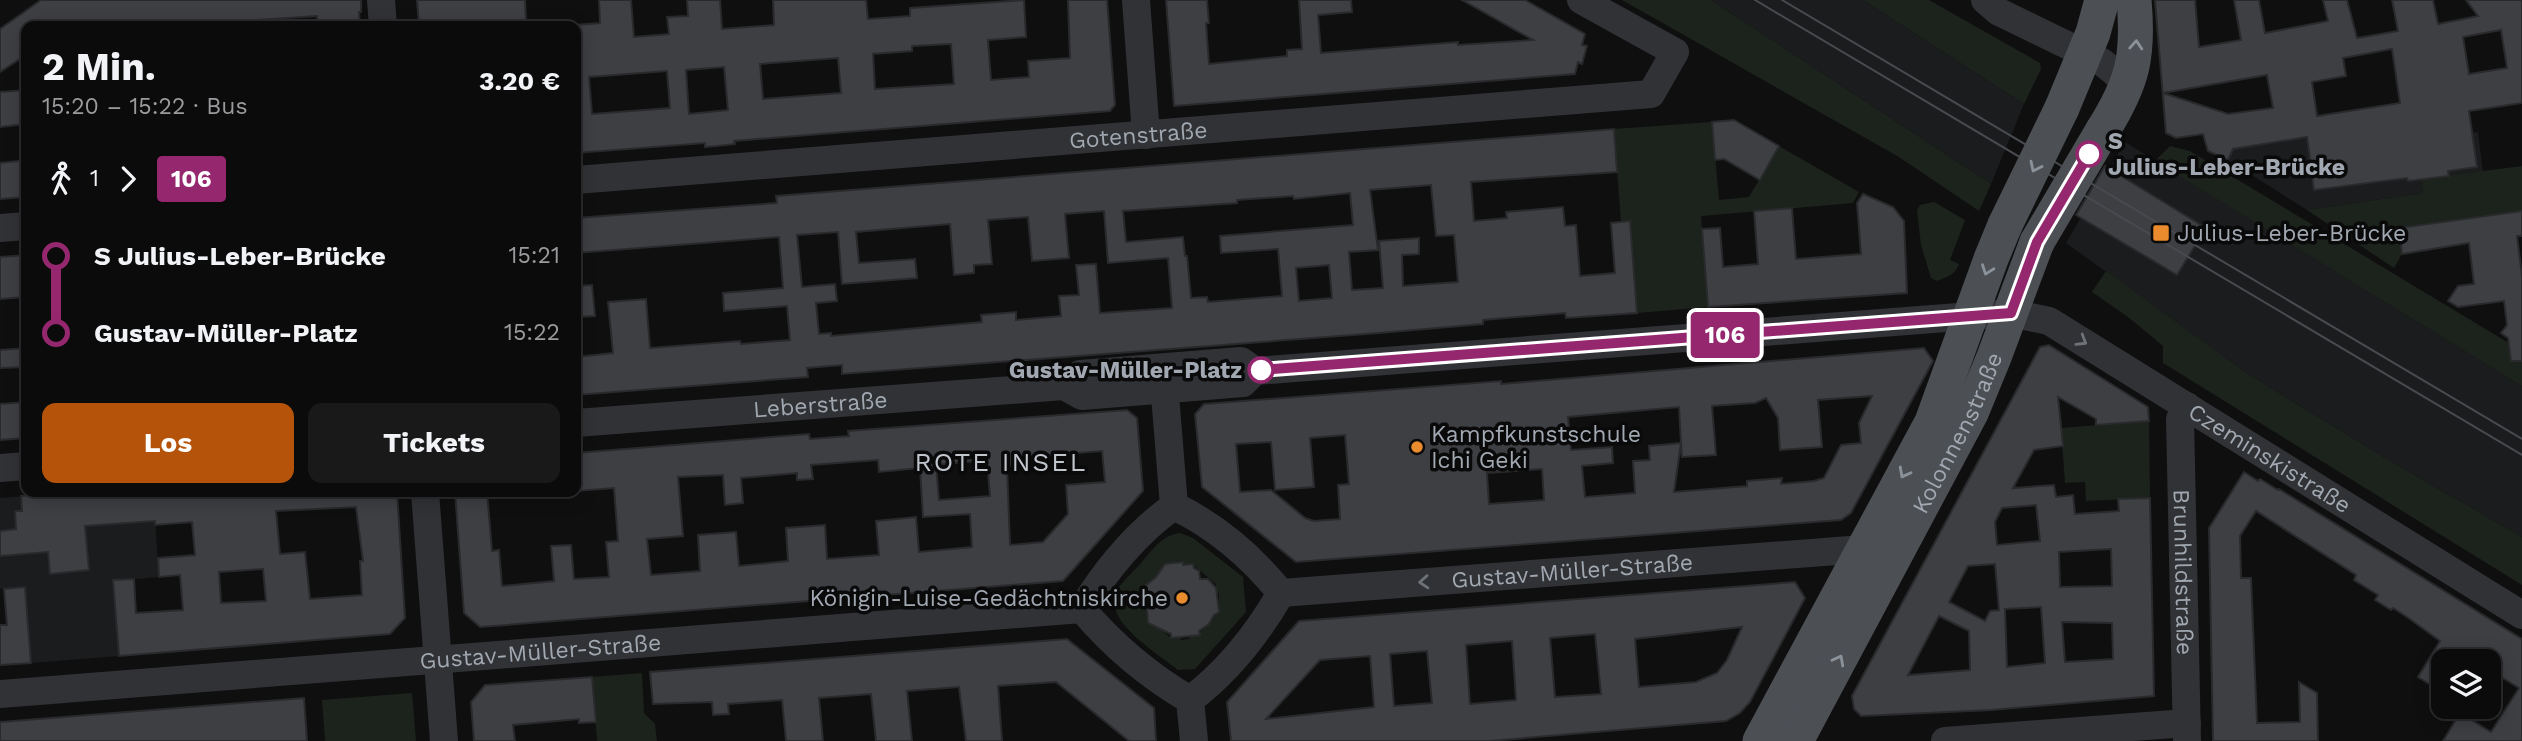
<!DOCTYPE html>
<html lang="de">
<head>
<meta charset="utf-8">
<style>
	:root { --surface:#0b0b0c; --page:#19191a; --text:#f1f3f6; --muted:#9a9b9d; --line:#2b2b2d; --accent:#b45309 }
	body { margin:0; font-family:"Work Sans",sans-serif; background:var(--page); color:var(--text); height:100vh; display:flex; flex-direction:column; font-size:26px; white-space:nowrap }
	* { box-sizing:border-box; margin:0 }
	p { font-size:23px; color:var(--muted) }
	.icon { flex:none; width:38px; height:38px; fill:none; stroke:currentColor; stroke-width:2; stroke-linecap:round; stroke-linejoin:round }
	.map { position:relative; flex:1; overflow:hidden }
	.sheet { position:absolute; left:21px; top:21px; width:560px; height:476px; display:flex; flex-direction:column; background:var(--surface); border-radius:14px; box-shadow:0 4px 18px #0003,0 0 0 2px var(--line) }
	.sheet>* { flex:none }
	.badge { padding:0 14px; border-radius:5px; font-size:24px; line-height:46px }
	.controls { position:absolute; left:2431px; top:649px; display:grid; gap:14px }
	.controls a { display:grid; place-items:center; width:70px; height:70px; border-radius:14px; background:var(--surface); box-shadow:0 4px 18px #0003,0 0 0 2px var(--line); font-size:35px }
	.map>.badge { position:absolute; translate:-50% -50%; box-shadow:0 0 0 4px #fff }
	.legs { display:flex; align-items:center; gap:10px; height:77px; padding:0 21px; font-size:23px }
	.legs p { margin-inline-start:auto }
	.overview { display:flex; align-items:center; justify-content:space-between; height:119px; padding:0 21px }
	h1 { font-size:38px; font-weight:700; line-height:52px }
	.action { display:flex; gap:14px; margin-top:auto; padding:14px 21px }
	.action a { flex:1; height:80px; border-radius:14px; background:var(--accent); color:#fff; font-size:28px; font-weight:700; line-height:80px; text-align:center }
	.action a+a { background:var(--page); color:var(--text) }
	ul { padding:0 21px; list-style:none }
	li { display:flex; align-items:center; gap:24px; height:77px; font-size:26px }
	li i { display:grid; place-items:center; width:10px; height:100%; margin:0 9px; background:currentColor }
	li i::after { content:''; width:18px; height:18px; margin:-9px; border:5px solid; border-radius:50%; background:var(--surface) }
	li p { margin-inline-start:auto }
	li:first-child i { background:linear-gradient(#0000 50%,currentColor 0) }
	li:last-child i { background:linear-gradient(currentColor 50%,#0000 0) }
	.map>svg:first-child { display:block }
	.built { fill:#1b1c1d }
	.green { fill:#1c231c; fill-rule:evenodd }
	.building { fill:#3e3f43; stroke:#292a2c; stroke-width:2; fill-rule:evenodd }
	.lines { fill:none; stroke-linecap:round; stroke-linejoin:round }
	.minor { stroke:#303235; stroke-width:28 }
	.major { stroke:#4c4f54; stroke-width:35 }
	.tram { stroke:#474a4e; stroke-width:2 }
	.major-bridge { stroke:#4c4f54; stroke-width:35 }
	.oneway { stroke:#8c929a }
	.oneway2 { stroke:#6e7379 }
	.line-1-casing { stroke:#fff; stroke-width:16 }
	.line-1 { stroke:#95276e; stroke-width:10 }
	.stop-1-dot { fill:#fff; stroke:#95276e; stroke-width:3.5 }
	.poi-dot { fill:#ea8b2e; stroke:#0a0a0b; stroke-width:2.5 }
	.labels { text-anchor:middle; stroke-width:7; stroke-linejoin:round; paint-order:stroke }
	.street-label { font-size:23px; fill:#a1a8b1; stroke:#0a0a0b }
	.stop-label { font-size:23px; font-weight:bold; fill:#a1a8b1; stroke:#0a0a0b; text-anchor:start }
	.poi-label { font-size:23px; fill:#a1a8b1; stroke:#0a0a0b; text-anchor:start }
	.quarter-label { font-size:26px; letter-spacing:2px; fill:#c1c6cd; stroke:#0a0a0b }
</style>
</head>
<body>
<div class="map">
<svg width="2522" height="741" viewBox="0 0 2522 741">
	<rect width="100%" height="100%" fill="#0f0f10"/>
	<!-- built -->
	<g class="built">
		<path d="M1711,0H1863L2024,104L1991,184Z"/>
		<path d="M2439,116L2444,136L2478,132L2483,172L2421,179L2423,193L2307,210L2228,160L2233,149Z"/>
		<path d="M2125,142L2522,386V537L2385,458L2245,372L2066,243Z"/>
		<path d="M73,492H153L159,577L114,581L119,656L31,663L24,587L0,589V498Z"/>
	</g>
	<!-- green -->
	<g class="green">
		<path d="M1622,0H1711L1991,184L1979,211L1899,157Z"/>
		<path d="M1863,0H1929L2040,63L2041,69L2024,104Z"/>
		<path d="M1712,122L1719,200L1749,197L1779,146L1859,192L1853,203L1701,216L1708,307L1637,313L1630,222H1621L1614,129Z"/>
		<path d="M2170,146L2190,151L2522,351V386L2155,161Z"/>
		<path d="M2522,166V211L2399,228L2402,254L2394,268L2307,210L2423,193L2421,179Z"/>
		<path d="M1934,202L1965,220L1950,260L1959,264C1955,275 1947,277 1937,281L1931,278L1921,245L1917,210L1920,205Z"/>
		<path d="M2106,271L2245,372L2385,458L2522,537V585L2163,363V346L2128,317L2092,292Z"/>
		<path d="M2149,421L2150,498L2086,501L2085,482L2065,483L2061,428Z"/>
		<path d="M1180,533L1193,538L1243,577L1246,612L1195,669L1178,670C1159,654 1100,620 1117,590C1124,580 1134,571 1142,562C1153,549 1162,535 1180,533ZM1182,562L1183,565L1192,564L1216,584L1215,593H1219V602L1216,603L1218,611L1198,635L1189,636V639L1181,640L1180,637L1171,638L1147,617L1145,591L1174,566V563Z"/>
		<path d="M642,673L644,713L655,724L657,741H597L592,677Z"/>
		<path d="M412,693L416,741H325L322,700Z"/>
	</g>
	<!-- building -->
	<g class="building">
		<path d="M41,0H361V12H359L360,26H318L317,16L228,22V26H26V55L0,72V29Z"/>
		<path d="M417,0H525L526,20L511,21V26H419Z"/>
		<path d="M599,0H631L634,37L669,34L667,17L688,16L687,0H720L722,29L774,25L773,0H866L868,19L910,16V8L1024,0L1026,37L988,40L991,80L1029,77L1028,61L1070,58L1068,0H1107L1115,105L1110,111L734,141L735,144L717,146L705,147V143L576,153V25L600,23ZM951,44L954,84L875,89L873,54L912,51V46ZM838,58L841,93L763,99L760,64ZM724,67L728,110L689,114L686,70ZM667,71L670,108L592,114L589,77Z"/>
		<path d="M1166,0H1207L1209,23H1206L1209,64L1287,56V50L1302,49L1299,0H1351L1352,12L1318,15L1321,53L1458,42V45L1533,40L1462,0H1525L1585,34L1582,45L1587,46L1582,64L1578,62L1575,74L1174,106Z"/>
		<path d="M2155,0H2195L2199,47L2241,40L2234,0H2259L2265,33L2328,21L2323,0H2347L2357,38L2398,31L2392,0H2433L2438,24L2478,16L2466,0H2522V103L2469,111L2477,167L2448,171L2449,176L2408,181L2407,178L2314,190L2307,137L2233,149L2228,160L2208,151L2203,134L2176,138L2166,133ZM2501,30L2507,68L2469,74L2463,37ZM2392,49L2400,103L2317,116L2312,82L2346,76L2343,58ZM2267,75L2273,108L2228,114L2163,93Z"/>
		<path d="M26,90V124L0,127V92Z"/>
		<path d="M1734,120L1779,146L1760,180L1724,159L1715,160L1712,122Z"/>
		<path d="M1614,129L1617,172L1471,182L1474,221L1507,218L1506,212L1563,207L1565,226L1576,225L1580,276L1615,273L1611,223L1630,221L1637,313L1566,318L1565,313L1483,320V324L1379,333L842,374V365L807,368L808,377L576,395V357L613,353L608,302L646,299L650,348L740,341L741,344L790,340L787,306L724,311L723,293L783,288L779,237L576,253V218L777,203L776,196ZM1431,185L1436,236L1454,235L1458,282L1403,286L1402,255L1419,254V238L1379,241L1383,288L1352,290L1349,252L1378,250L1370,190ZM1350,193L1353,225L1220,236L1221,253L1278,249L1282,296L1208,302L1207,297L1191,298L1187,256H1185L1183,237L1126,242L1123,211L1237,203V200L1293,196L1294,199ZM1104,211L1108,263L1168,258L1172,308L1100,313L1096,264L1076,265L1079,295L1059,296L1061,316L1016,320V312L981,315L982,322L831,336V333L819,334L816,303L837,301L835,284L802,287L797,235L838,232L842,284L917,278L915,259L859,263L856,232L950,224L954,275L974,273V265L992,264L988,220L1028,217L1032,261L1069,258L1065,214ZM1329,265L1332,298L1299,301L1296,268Z"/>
		<path d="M26,160V197L0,199V163Z"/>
		<path d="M2105,166L2206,228L2177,275L2076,215Z"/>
		<path d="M1863,194L1893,207L1904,221L1907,293L1708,307L1702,229L1720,228L1723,267L1758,264L1754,211L1792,208L1796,259L1861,254L1857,203Z"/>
		<path d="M2522,211V236H2517L2522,276V361H2511L2508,338L2501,333L2507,325L2504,301L2458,307L2448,301L2458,286L2474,284L2469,243L2402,254L2399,228Z"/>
		<path d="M26,255V297L0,299V257Z"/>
		<path d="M592,285L595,316L576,317V286Z"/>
		<path d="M2049,345L2148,407L2149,421L2096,425V419L2058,397L2063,446L2034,450L2013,488L2054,485L2056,497L2073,495L2075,514L2119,511L2118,499L2150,498L2154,696L1992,710L1861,716L1854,709L1852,696L2040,347ZM2036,505L2040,541L1997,545L1995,522L2002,508ZM2111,549L2112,586L2060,587L2059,552ZM1995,564L1999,610L1990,611L1985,621L1949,602L1968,566ZM2041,607L2045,663L2007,667L2005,609ZM1939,616L1969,631L1970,670L1908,675ZM2062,622L2112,623L2113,659L2065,662Z"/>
		<path d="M26,348V367L0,368V350Z"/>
		<path d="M1924,348L1933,361L1851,513L1841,520L1296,562L1202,487L1195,414L1204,404L1501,381V384ZM1872,396L1859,423L1861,443L1841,445L1824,478L1814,481L1781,484L1782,478L1747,481V486L1674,492L1681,443L1682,457L1716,455L1712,406L1755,403L1766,398L1778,418L1780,450L1822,447L1818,400ZM1679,407L1681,443L1649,446L1650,460L1633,461L1635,493L1585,497L1582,466L1613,463L1612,447L1571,450L1568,417ZM1345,435L1349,484L1338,485L1340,519L1314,521L1305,518L1271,490L1240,492L1236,444L1271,442L1275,490L1314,487L1310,438ZM1542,469L1544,500L1489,504L1487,473Z"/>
		<path d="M26,402V438L0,440V404Z"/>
		<path d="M1127,410L1137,418L1143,491L1063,581L480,627L464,613L455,492H487L492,551L499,550L502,586L554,581L551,546L571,545L574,579L609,577L606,542L618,541L614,488L576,491V453L809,434L810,439L849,436L848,431ZM1102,451L1105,482L1066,485L1068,514L1043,542L1010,545L1007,466L1024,465L1023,457ZM878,460L879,472L920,468L923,517L970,514L972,547L919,552L916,517L876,521L879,555L827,559L825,525L786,528L788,561L739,566L736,532L698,535L700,571L651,575L647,539L683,536L678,477L723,475L725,505L743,503L741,478L797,473V480L813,479L811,465ZM987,460L990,496L939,500L936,465Z"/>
		<path d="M2244,472L2258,481L2260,479L2278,490L2279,489L2522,639V741H2443L2460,713L2491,732L2519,688L2488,669V662H2476L2457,650L2450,662H2443V672L2434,687L2418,677L2440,641L2407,617L2393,608L2391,610L2375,600L2378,595L2354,580L2356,575L2256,511L2240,536L2241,578H2251L2257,723L2300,722L2299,682L2317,693L2318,741H2213L2209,528Z"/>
		<path d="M73,492H397L405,618L390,634L119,656L113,580L134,579L136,613L183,610L180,575L159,577L158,558L195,555L192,522L155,525V521L85,526L89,570L50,574L48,552L0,556V531L16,529L15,511H22L21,496ZM356,507L363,561H360L362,595L310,599L305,552L280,554L276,511ZM263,569L266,601L221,603L219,572Z"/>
		<path d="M1183,562V565L1193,564L1194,568L1199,571L1200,579H1208L1216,588L1219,612L1214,615L1209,624L1199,631L1200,635L1171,638V634L1148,623L1145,586L1156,577L1165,564Z"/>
		<path d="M1795,582L1805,598L1750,702L1740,713L1726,721L1490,741H1231L1227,702L1299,621ZM1742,627L1727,660L1717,673L1696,682L1639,687L1635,639ZM1595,634L1601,694L1555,697L1550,638ZM1512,641L1516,700L1470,704L1466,645ZM1427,651L1432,703L1394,706L1390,654ZM1370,656L1374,707L1266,719L1320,660Z"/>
		<path d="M25,587L31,663L0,665V625H7L4,589Z"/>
		<path d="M1067,639L1154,708L1156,741H1129L1056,682L998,686L1002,741H966L959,687L907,691L912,741H876L871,694L819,698L823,741H786L782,700L728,704L729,714L713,715L712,702L653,704L650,672Z"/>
		<path d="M592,677L596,722L579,723V719L513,725L515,741H474L471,702L485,685Z"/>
		<path d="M304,698L307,741H0V722Z"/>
	</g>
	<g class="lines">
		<!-- minor -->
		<g class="minor">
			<path d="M381,0L383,26"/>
			<path d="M1136,0L1146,135"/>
			<path d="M1985,0L1999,12L2102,62L2120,77L2126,90"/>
			<path id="s1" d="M576,180L1651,94L1675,52L1581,0"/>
			<path d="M0,228L26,226"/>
			<path d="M1163,370L1174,506"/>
			<path d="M1064,386L1082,396L1243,383L1255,371"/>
			<path id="s2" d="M2187,406L2180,419L2187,741"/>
			<path id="s3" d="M576,423L1064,386L1080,374L1241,361L1255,371L2011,313L2049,321L2522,615"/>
			<path d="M0,468L26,466"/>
			<path d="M425,492L444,741"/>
			<path d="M1174,506C1216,526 1251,556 1281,593C1258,633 1227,672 1190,700C1149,676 1113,646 1082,609C1107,568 1135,534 1174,506Z"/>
			<path id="s4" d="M1281,593L1863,549"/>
			<path id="s5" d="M0,694L1082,609"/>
			<path d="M1190,700L1194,741"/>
			<path d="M1945,741L2187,723"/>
		</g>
		<!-- major -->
		<g class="major">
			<path d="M2062,108L2093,33L2102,0"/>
			<path d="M2103,130C2133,82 2139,56 2134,0"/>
			<path d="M1760,741L1932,422L1991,259L2005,225"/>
			<path id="s6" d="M1796,741L1971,413L1994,357L2037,242"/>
		</g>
		<!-- tram -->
		<g class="tram">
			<path d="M1755,0L2522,455"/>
			<path d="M1782,0L2522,439"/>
		</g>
		<!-- major-bridge -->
		<g class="major-bridge">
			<path d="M2005,225L2062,108"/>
			<path d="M2037,242L2103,130"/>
		</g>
	</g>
	<!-- one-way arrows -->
	<defs><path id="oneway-chevron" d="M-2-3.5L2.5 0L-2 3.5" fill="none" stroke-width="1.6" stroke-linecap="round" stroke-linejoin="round" transform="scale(1.75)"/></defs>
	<g class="oneway">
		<use href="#oneway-chevron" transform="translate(2136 45) rotate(-86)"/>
		<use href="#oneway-chevron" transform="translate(2035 167) rotate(116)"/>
		<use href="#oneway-chevron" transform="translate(1987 270) rotate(110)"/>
		<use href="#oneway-chevron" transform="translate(1904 473) rotate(118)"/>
		<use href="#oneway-chevron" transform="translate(1839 660) rotate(-62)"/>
	</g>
	<g class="oneway2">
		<use href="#oneway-chevron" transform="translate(2082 341) rotate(31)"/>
		<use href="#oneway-chevron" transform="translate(1424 582) rotate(176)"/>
	</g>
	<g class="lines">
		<!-- line-1 casing -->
		<g class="line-1-casing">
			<path id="line-1" d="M1261,370L2011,313L2037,242L2089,154"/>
		</g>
		<!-- line-1 -->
		<use href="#line-1" class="line-1"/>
	</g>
	<!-- markers -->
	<g class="stop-1-dot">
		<circle cx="2089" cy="154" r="12"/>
		<circle cx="1261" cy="370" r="12"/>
	</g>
	<g class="poi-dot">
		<rect x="2152" y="224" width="18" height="18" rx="3.5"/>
		<circle cx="1417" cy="447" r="7"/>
		<circle cx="1182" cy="598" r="7"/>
	</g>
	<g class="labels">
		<!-- street labels -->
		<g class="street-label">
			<text dy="8" stroke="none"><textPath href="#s1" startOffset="564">Gotenstraße</textPath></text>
			<text dy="8" stroke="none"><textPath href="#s3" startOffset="245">Leberstraße</textPath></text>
			<text dy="8" stroke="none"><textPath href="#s6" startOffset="348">Kolonnenstraße</textPath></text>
			<text dy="8" stroke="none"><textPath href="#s3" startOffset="1745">Czeminskistraße</textPath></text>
			<text dy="8" stroke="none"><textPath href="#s4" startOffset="292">Gustav-Müller-Straße</textPath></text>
			<text dy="8" stroke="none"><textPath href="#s2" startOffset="168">Brunhildstraße</textPath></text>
			<text dy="8" stroke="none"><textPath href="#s5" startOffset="542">Gustav-Müller-Straße</textPath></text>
		</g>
		<!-- stop labels -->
		<g class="stop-label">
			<text x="2108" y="149">S<tspan x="2108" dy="26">Julius-Leber-Brücke</tspan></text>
			<text x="1242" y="378" text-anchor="end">Gustav-Müller-Platz</text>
		</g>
		<!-- poi labels -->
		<g class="poi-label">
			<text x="2177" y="241">Julius-Leber-Brücke</text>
			<text x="1431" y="442">Kampfkunstschule<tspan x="1431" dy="26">Ichi Geki</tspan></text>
			<text x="1168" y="606" text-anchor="end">Königin-Luise-Gedächtniskirche</text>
		</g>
		<!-- quarter labels -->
		<g class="quarter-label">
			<text x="1001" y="471">ROTE INSEL</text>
		</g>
	</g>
</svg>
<div class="controls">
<a><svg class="icon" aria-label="layers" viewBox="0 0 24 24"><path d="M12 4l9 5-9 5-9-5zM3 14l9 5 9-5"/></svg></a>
</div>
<b class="badge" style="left:1725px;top:335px;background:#95276e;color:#fff">106</b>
<section class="sheet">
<div class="overview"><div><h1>2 Min.</h1><p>15:20 – 15:22 · Bus</p></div><b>3.20 €</b></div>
<div class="legs"><svg class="icon" aria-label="walk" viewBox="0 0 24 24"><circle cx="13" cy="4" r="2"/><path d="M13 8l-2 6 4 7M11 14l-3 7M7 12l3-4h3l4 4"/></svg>1<svg class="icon" aria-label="forward" viewBox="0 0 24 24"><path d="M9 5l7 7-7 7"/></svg><b class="badge" style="background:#95276e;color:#fff">106</b></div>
<ul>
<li><i style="color:#95276e"></i><b>S Julius-Leber-Brücke</b><p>15:21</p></li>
<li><i style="color:#95276e"></i><b>Gustav-Müller-Platz</b><p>15:22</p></li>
</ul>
<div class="action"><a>Los</a><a>Tickets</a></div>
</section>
</div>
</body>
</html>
